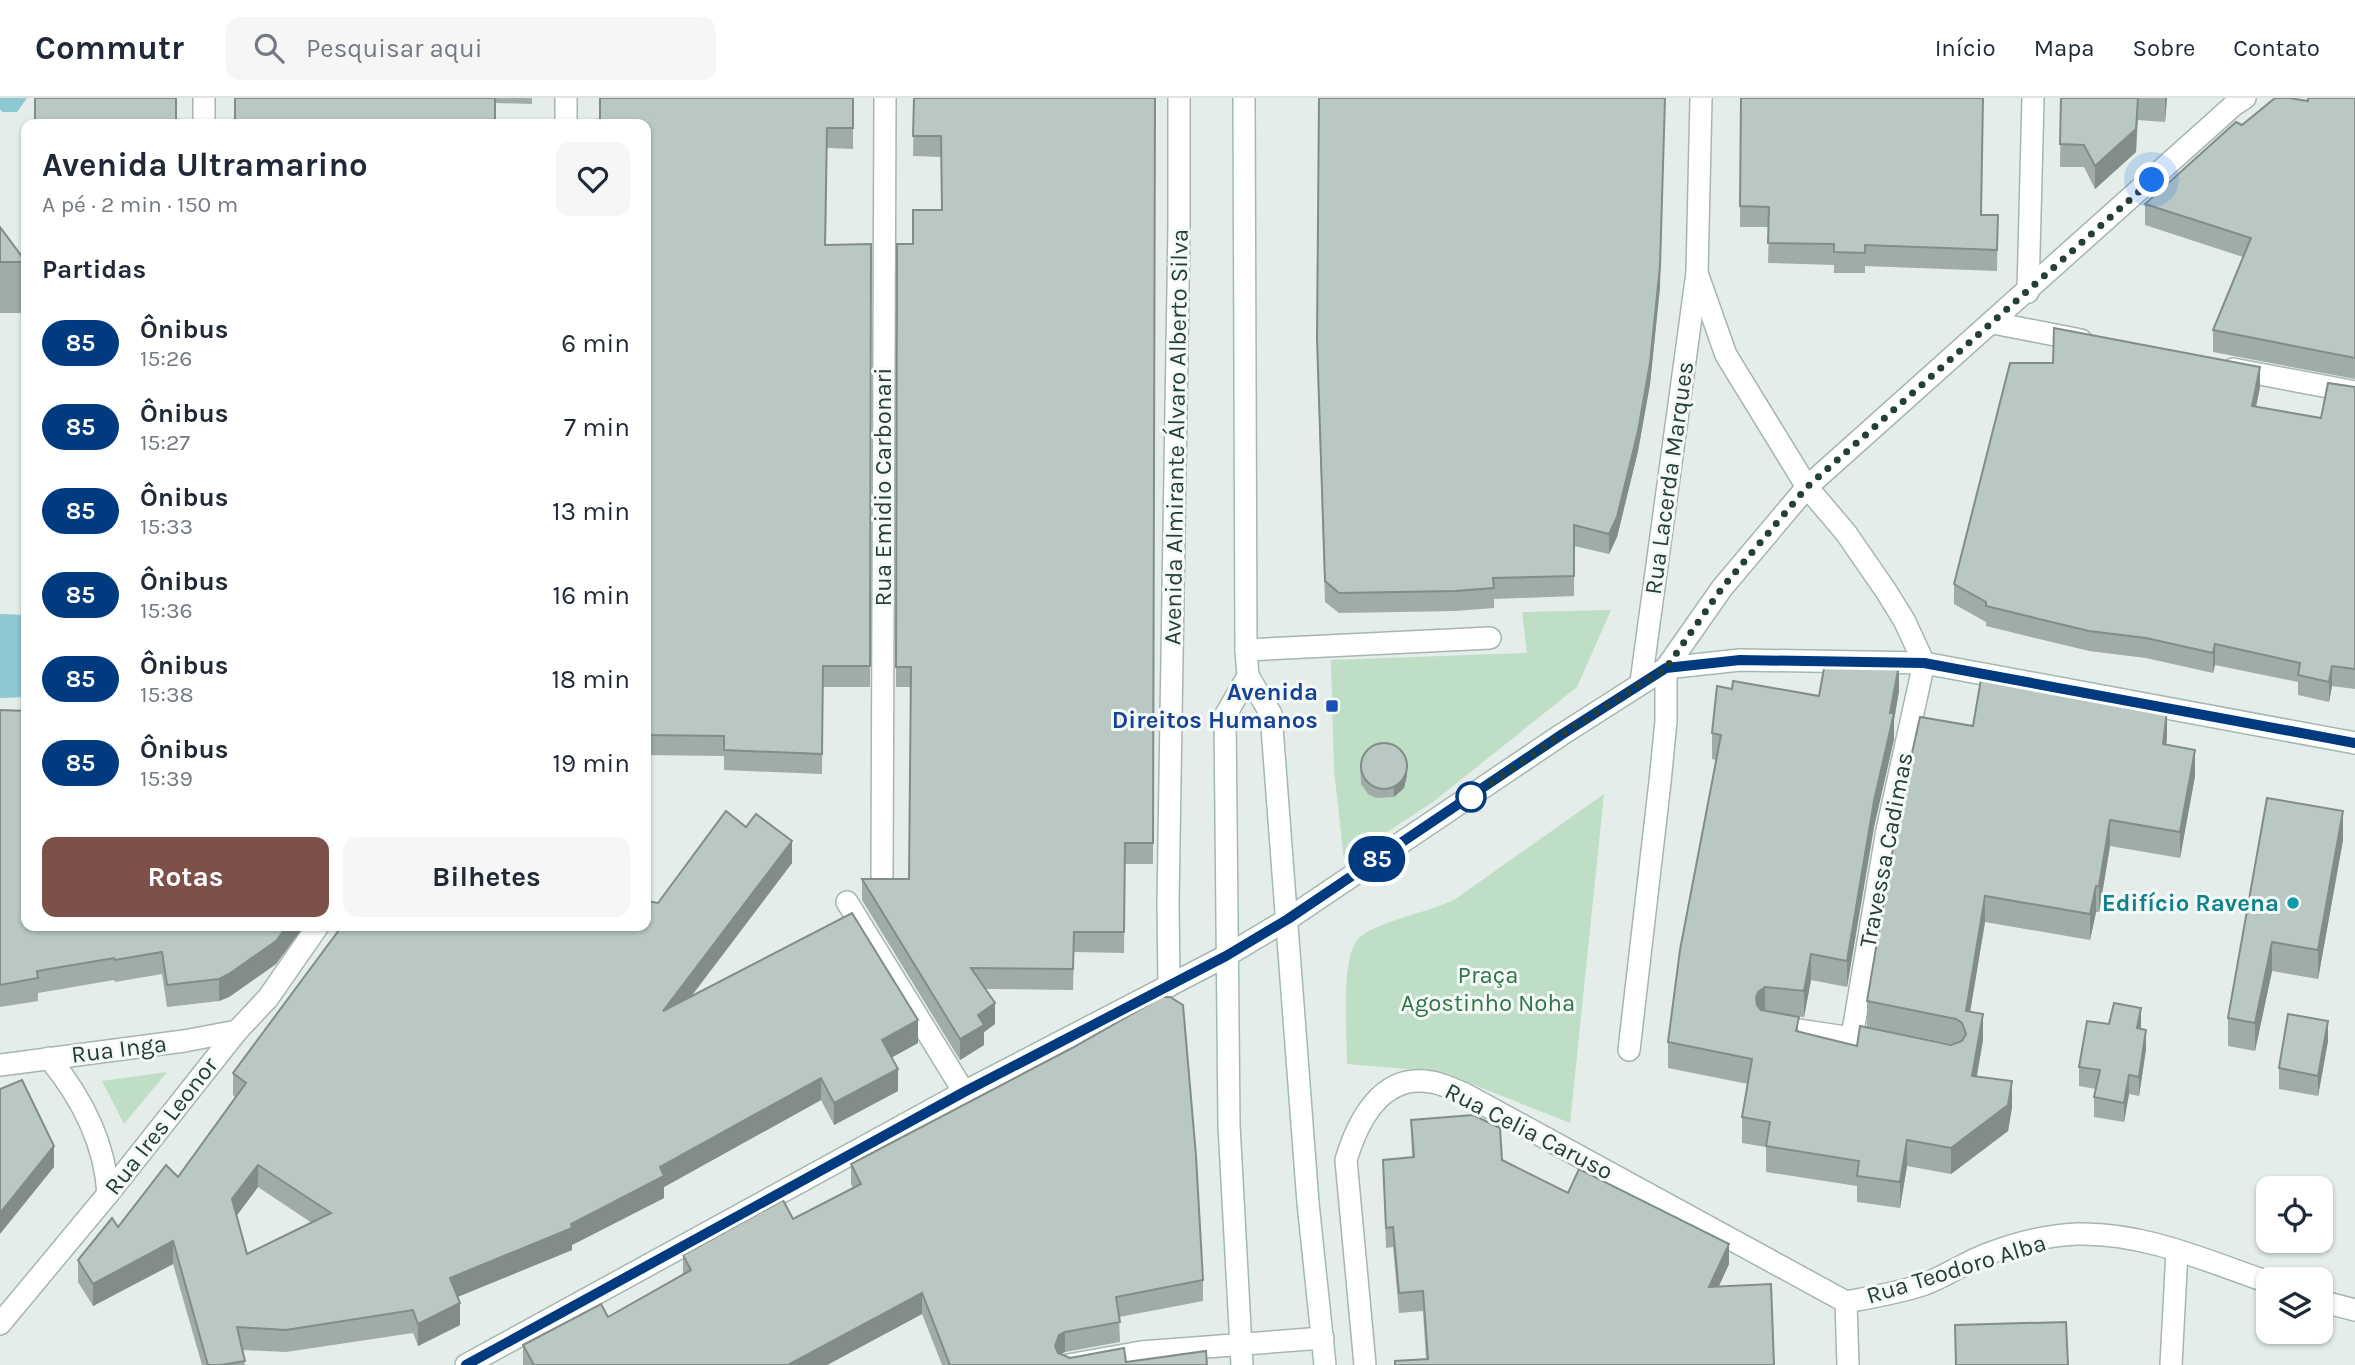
<!DOCTYPE html>
<html lang="pt">
<head>
<meta charset="utf-8">
<style>
	:root { --surface:#fff; --page:#f6f6f7; --text:#1f2937; --muted:#747a83; --line:#e0e1e3; --accent:#7d5149 }
	body { margin:0; font-family:Karla,sans-serif; background:var(--page); color:var(--text); height:100vh; display:flex; flex-direction:column; font-size:26px; white-space:nowrap }
	* { box-sizing:border-box; margin:0 }
	p { font-size:23px; color:var(--muted) }
	.icon { flex:none; width:38px; height:38px; fill:none; stroke:currentColor; stroke-width:2; stroke-linecap:round; stroke-linejoin:round }
	.map { position:relative; flex:1; overflow:hidden }
	.panel { position:absolute; left:21px; top:21px; width:630px; height:812px; display:flex; flex-direction:column; background:var(--surface); border-radius:14px; box-shadow:0 2px 5px #0004 }
	.panel>* { flex:none }
	.badge { padding:0 14px; border-radius:23px; font-size:24px; line-height:46px }
	.tools { position:absolute; left:2256px; top:1078px; display:grid; gap:14px }
	.tools a { display:grid; place-items:center; width:77px; height:77px; border-radius:14px; background:var(--surface); box-shadow:0 2px 5px #0004; font-size:35px }
	.you { position:absolute; width:35px; height:35px; margin:-18px; border:5px solid #fff; border-radius:50%; background:#1a73e8; box-shadow:0 0 0 10px #1a73e833 }
	.map>.badge { position:absolute; translate:-50% -50%; box-shadow:0 0 0 4px #fff }
	h2 { padding:0 21px; font-size:26px; line-height:63px }
	.round { display:grid; place-items:center; flex:none; width:74px; height:74px; border-radius:14px; background:var(--page) }
	.summary { display:flex; align-items:center; justify-content:space-between; height:119px; padding:0 21px }
	h1 { font-size:33px; font-weight:700; line-height:52px }
	.action { display:flex; gap:14px; margin-top:auto; padding:14px 21px }
	.action a { flex:1; height:80px; border-radius:14px; background:var(--accent); color:#fff; font-size:28px; font-weight:700; line-height:80px; text-align:center }
	.action a+a { background:var(--page); color:var(--text) }
	ul { padding:0; list-style:none }
	li { display:flex; align-items:center; gap:21px; height:84px; padding:0 21px }
	li div { flex:1 }
	li b { display:block; font-size:26px }
	li em { font-style:normal }
	li .badge { min-width:77px; font-weight:700; text-align:center }
	header { display:flex; align-items:center; gap:42px; box-sizing:border-box; height:98px; padding:0 35px; background:var(--surface); border-bottom:2px solid var(--line) }
	header strong { font-size:33px }
	nav { display:flex; gap:38px; margin-inline-start:auto; font-size:24px }
	.search { width:490px; height:63px; background:var(--page); display:flex; align-items:center; gap:18px; box-sizing:border-box; padding:0 24px; border-radius:14px; color:var(--muted); font-size:26px }
	.map>svg:first-child { display:block }
	.green { fill:#bedec6 }
	.water { fill:#8dc8d1 }
	.lines { fill:none; stroke-linecap:round; stroke-linejoin:round }
	.street-casing { stroke:#a7b5b0; stroke-width:24 }
	.secondary-casing { stroke:#a2b9b1; stroke-width:24 }
	.street { stroke:#fff; stroke-width:21 }
	.secondary { stroke:#fff; stroke-width:21 }
	.wall { fill:#9faca7; fill-rule:evenodd }
	.shaded-wall { fill:#828c88 }
	.building { fill:#b9c8c2; stroke:#828c88; stroke-width:2; fill-rule:evenodd }
	.line-casing { stroke:#fff; stroke-width:16 }
	.line { stroke:#003b80; stroke-width:10 }
	.walk { stroke:#243f37; stroke-width:7; stroke-dasharray:0 12.6 }
	.transit-dot { fill:#1a4fb4; stroke:#f5faf7; stroke-width:2.5 }
	.stop-dot { fill:#fff; stroke:#003b80; stroke-width:3.5 }
	.culture-dot { fill:#0f9aa8; stroke:#f5faf7; stroke-width:2.5 }
	.labels { text-anchor:middle; stroke-width:6; stroke-linejoin:round; paint-order:stroke }
	.street-label { font-size:24px; fill:#243f37; stroke:#f5faf7 }
	.transit-label { font-size:24px; font-weight:bold; fill:#164399; stroke:#f5faf7; text-anchor:end }
	.culture-label { font-size:24px; font-weight:bold; fill:#0d838f; stroke:#f5faf7; text-anchor:end }
	.park-label { font-size:24px; fill:#2e7548; stroke:#f5faf7 }
</style>
</head>
<body>
<header>
<strong>Commutr</strong>
<div class="search"><svg class="icon" aria-label="search" viewBox="0 0 24 24"><circle cx="10" cy="10" r="6"/><path d="M15 15l6 6"/></svg>Pesquisar aqui</div>
<nav><a>Início</a><a>Mapa</a><a>Sobre</a><a>Contato</a></nav>
</header>
<div class="map">
<svg width="2355" height="1267" viewBox="0 0 2355 1267">
	<rect width="100%" height="100%" fill="#e4ede9"/>
	<!-- green -->
	<g class="green">
		<path d="M1611,512L1577,589L1433,704L1344,762L1334,672L1331,562L1527,555L1522,514Z"/>
		<path d="M1604,696L1570,1025L1442,974L1347,966C1347,938 1341,866 1356,844C1359,838 1367,834 1373,831C1399,819 1427,814 1454,802Z"/>
		<path d="M167,974L124,1026L102,983Z"/>
	</g>
	<!-- water -->
	<g class="water">
		<path d="M0,0H27L17,14H2L0,11Z"/>
		<path d="M0,516L26,517V599L0,600Z"/>
	</g>
	<g class="lines">
		<!-- street casing -->
		<g class="street-casing">
			<g id="street">
				<path d="M204,26V0"/>
				<path d="M566,26V0"/>
				<path d="M1697,175L1726,257L1807,389L1846,435L1886,493L1904,522L1924,565L1887,732L1852,939"/>
				<path d="M2028,194L2033,0"/>
				<path d="M1993,225L2081,242"/>
				<path d="M2233,271L2355,294"/>
				<path d="M1246,552L1490,540"/>
				<path d="M1641,584L1697,175L1701,0"/>
				<path d="M882,778L885,0"/>
				<path d="M847,804L964,994"/>
				<path d="M1169,888L1168,805L1179,128V0"/>
				<path d="M1772,928L1865,942"/>
				<path d="M1629,952L1660,684L1666,623V570L1722,490L1807,389L2234,7L2245,0"/>
				<path d="M49,960C82,1000 105,1044 108,1096"/>
				<path d="M0,967L184,943L237,933"/>
				<path d="M2320,1203L2355,1212"/>
				<path d="M1846,1204C1873,1199 1899,1195 1925,1186C1948,1177 1969,1162 1993,1154C2018,1145 2050,1137 2077,1136C2143,1134 2207,1163 2268,1184"/>
				<path d="M1846,1204L1848,1267"/>
				<path d="M0,1226L108,1096L237,933L268,900L318,828"/>
				<path d="M1068,1267L1141,1254L1323,1240"/>
				<path d="M1365,1267L1346,1062C1358,1022 1382,975 1431,984C1442,985 1453,992 1463,995L1846,1204"/>
				<path d="M2171,1267L2177,1153"/>
			</g>
		</g>
		<!-- secondary casing -->
		<g class="secondary-casing">
			<g id="secondary">
				<path d="M1244,0L1246,552L1248,578L1271,616L1308,1105L1325,1267"/>
				<path d="M466,1267L964,994L1226,858L1288,821L1561,637L1666,570L1740,562L1924,565L2355,645"/>
				<path d="M1242,1267L1229,1027L1225,618L1248,578"/>
			</g>
		</g>
		<!-- street -->
		<use href="#street" class="street"/>
		<!-- secondary -->
		<use href="#secondary" class="secondary"/>
	</g>
	<!-- wall -->
	<g class="wall">
		<path d="M235,0H532V6L495,5Z"/>
		<path d="M853,0V51L827,50L826,147L871,146L870,589H823L822,676L724,672V658L646,657V26Z"/>
		<path d="M914,0H1155L1153,766H1125L1124,855L1074,854L1073,892L986,891L995,926L984,934V947L960,962L862,802V781H909L911,589H896L897,146H913L941,112V59L913,58Z"/>
		<path d="M1319,0L1660,189L1650,286L1638,353L1617,439L1609,456L1574,448V498L1494,501V510L1455,513L1339,515L1325,504L1317,262Z"/>
		<path d="M1741,0L1981,117H1998L1997,173L1865,168V175H1834V167L1768,165L1769,129H1740Z"/>
		<path d="M2061,0H2167L2165,24L2138,22L2136,54L2095,91L2084,69H2060Z"/>
		<path d="M2355,0V281L2213,254V232L2243,159L2145,127V106L2242,27L2308,3Z"/>
		<path d="M0,129L26,164V215H0Z"/>
		<path d="M2260,289L2256,308L2321,320L2355,289V591L2332,588L2329,604L2298,597V584L2215,567L2213,575L2146,560L2089,553L1986,528V524L1954,506V486Z"/>
		<path d="M1732,591L1819,598L1899,593L1894,622V641L1874,729L1847,889L1811,882L1804,919L1794,918L1799,934L1857,948L1952,946L1867,929V903L1973,628L2167,639L2166,647L2195,678L2180,760L2110,748L2099,814H2096L2090,842L1985,824L1970,913L1983,942L1977,978L2012,1009L2008,1033L1951,1076L1907,1068L1900,1110L1857,1104V1088L1766,1074V1049L1742,1045V1019L1748,986L1668,970V944L1716,662L1712,661V635Z"/>
		<path d="M0,612L26,828H304L276,866L229,899L219,903L167,909L162,876L115,884L114,882L38,895V903L0,909Z"/>
		<path d="M1360,666L1407,677L1404,690L1394,699L1376,700L1368,696L1361,686Z"/>
		<path d="M2267,700L2343,742L2318,881L2272,873L2255,953L2228,948V920Z"/>
		<path d="M792,765L691,899L918,945L892,959L898,993L834,1027L821,1002L664,1089V1100L572,1147V1152L457,1199L460,1227L418,1248L413,1235L286,1254L242,1252L245,1267H202L173,1166L93,1208L78,1184V1162L178,1079L235,999L233,997V975L658,805ZM258,1089L312,1125L247,1156L236,1118Z"/>
		<path d="M2141,931L2146,951L2139,998L2129,996L2124,1024L2094,1019V999L2096,991L2079,988V969Z"/>
		<path d="M2328,943L2318,998L2279,991V970Z"/>
		<path d="M1411,1022L1502,1062L1568,1095L1729,1166L1719,1188L1426,1261L1423,1213L1399,1215L1393,1149L1386,1150L1383,1062L1412,1059Z"/>
		<path d="M851,1066L1203,1182V1203L1119,1219L1120,1244L1065,1254L1061,1256L1070,1260L1126,1264L1207,1267H942L922,1216L827,1267H523V1247L608,1219L683,1177V1157L793,1121L853,1090L851,1086Z"/>
	</g>
	<!-- shaded-wall -->
	<g class="shaded-wall">
		<path d="M1665,0L1660,189L1650,286L1638,353L1617,439L1609,456V436Z"/>
		<path d="M2138,0L2136,54L2095,91V68Z"/>
		<path d="M2165,0H2167L2165,24Z"/>
		<path d="M2260,269V289L2252,328V308Z"/>
		<path d="M2215,546V567L2213,575V555Z"/>
		<path d="M1899,567V593L1894,622V641L1874,729L1847,889V863L1874,703Z"/>
		<path d="M2332,568V588L2329,604V584Z"/>
		<path d="M2167,613V639L2163,672V646Z"/>
		<path d="M2195,652V678L2180,760V734Z"/>
		<path d="M1407,667V677L1404,690L1394,699V689Z"/>
		<path d="M2343,713V742L2318,881V852Z"/>
		<path d="M2110,722V748L2099,814V788Z"/>
		<path d="M792,743V765L663,935V913Z"/>
		<path d="M2096,788V814L2090,842V816Z"/>
		<path d="M1985,798V824L1966,939V913Z"/>
		<path d="M287,828H304L276,866L229,899L219,903V881Z"/>
		<path d="M2272,844V873L2255,953V925Z"/>
		<path d="M1811,856V882L1804,919V893Z"/>
		<path d="M1765,889V915L1758,919L1756,900L1758,894Z"/>
		<path d="M995,905V926L984,934V947L960,962V941L978,917Z"/>
		<path d="M2141,910V929L2137,950V930Z"/>
		<path d="M1983,916V942L1972,1003V978Z"/>
		<path d="M918,922V945L882,965V942Z"/>
		<path d="M2328,923V943L2318,998V978Z"/>
		<path d="M2146,932V951L2139,998V979Z"/>
		<path d="M898,971V993L834,1027V1005Z"/>
		<path d="M2129,977V996L2124,1024V1005Z"/>
		<path d="M821,980V1002L664,1089V1100L572,1147V1152L450,1202V1180L571,1126L660,1069Z"/>
		<path d="M2012,983V1009L2008,1033L1951,1076V1050Z"/>
		<path d="M1907,1042V1068L1900,1110V1084Z"/>
		<path d="M54,1048V1069L0,1136V1115Z"/>
		<path d="M258,1067V1089L232,1124V1101Z"/>
		<path d="M173,1143V1166L93,1208V1186Z"/>
		<path d="M1729,1146V1166L1709,1209V1189Z"/>
		<path d="M922,1195V1216L827,1267H788Z"/>
		<path d="M460,1205V1227L418,1248V1226Z"/>
		<path d="M1065,1234V1254L1059,1257L1055,1248L1059,1237Z"/>
	</g>
	<!-- building -->
	<g class="building">
		<rect x="35" y="0" width="141" height="26"/>
		<rect x="235" y="0" width="260" height="26"/>
		<path d="M600,0H853V30H827L825,147L871,146L870,568H823L822,656L724,652V638L646,637V26H600Z"/>
		<path d="M914,0H1155L1153,745H1125L1124,834H1074L1073,871L971,870L995,905L978,917L984,927L960,941L862,781H909L911,569H896L897,146H913V112H942L941,38H913Z"/>
		<path d="M1319,0H1665L1660,168L1650,265L1638,333L1617,419L1609,436L1574,427V478L1493,480L1494,490L1455,493L1339,495L1325,483L1317,241Z"/>
		<path d="M1741,0H1983L1981,117H1998L1997,152L1865,147V155L1834,154V146L1768,145L1769,109L1740,108Z"/>
		<path d="M2061,0H2138L2136,31L2095,68L2084,47L2060,46Z"/>
		<path d="M2275,0H2289L2308,3V0H2355V260L2213,232L2251,140L2145,106L2236,24L2242,27Z"/>
		<path d="M0,129L26,164H0Z"/>
		<path d="M2054,230L2260,269L2252,308L2321,320L2328,285L2355,289V571L2332,568L2329,584L2298,577L2300,565L2215,546L2213,555L2146,540L2089,533L1986,508V504L1954,486L2010,265H2053Z"/>
		<path d="M1825,565L1899,567L1890,615H1894L1874,703L1847,863L1811,856L1804,893L1765,889L1758,894L1756,900L1757,907L1761,912L1799,919L1796,933L1857,948L1860,928L1951,947L1962,943L1966,936L1962,925L1956,921L1867,903L1900,709L1920,619L1973,628L1981,581L2167,613L2163,646L2195,652L2180,734L2110,722L2099,788H2096L2090,816L1985,798L1966,913L1983,916L1972,978L2012,983L2008,1007L1951,1050L1907,1042L1900,1084L1857,1078L1859,1063L1766,1048L1770,1024L1742,1019L1752,961L1668,944L1680,852L1721,637L1712,635L1717,588L1732,591L1733,583L1819,598Z"/>
		<path d="M0,612L26,613V828H287L276,843L229,876L219,881L167,887L162,854L115,862L114,860L37,873L38,880L0,887Z"/>
		<circle cx="1384" cy="668" r="23"/>
		<path d="M2267,700L2343,713L2318,852L2272,844L2255,925L2228,920Z"/>
		<path d="M726,713L746,729L756,716L792,743L663,913L852,815L918,922L882,942L898,971L834,1005L821,980L660,1069L664,1078L571,1126L572,1130L450,1180L460,1205L418,1226L413,1212L286,1232L237,1229L245,1263L221,1267H208L173,1143L93,1186L78,1162L112,1120L118,1129L166,1067L178,1079L246,985L233,975L342,828H646V803L658,805ZM258,1067L331,1115L247,1156L232,1101Z"/>
		<path d="M1162,899H1170L1183,907L1196,1058L1203,1182L1116,1199L1120,1224L1065,1234L1059,1237L1055,1248L1058,1255L1070,1260L1124,1250L1126,1264L1206,1253L1207,1267H950L922,1195L788,1267H534L523,1247L601,1206L608,1219L691,1172L683,1157L783,1102L793,1121L861,1086L851,1066L1072,950Z"/>
		<path d="M2114,905L2141,910L2137,930L2146,932L2139,979L2129,977L2124,1005L2094,999L2100,972L2079,969L2087,923L2109,926Z"/>
		<path d="M2288,916L2328,923L2318,978L2279,970Z"/>
		<path d="M22,982L54,1048L0,1115V991Z"/>
		<path d="M1473,1017L1500,1030L1502,1062L1568,1095L1579,1071L1729,1146L1709,1189L1771,1186L1774,1267H1395V1263L1428,1261L1423,1193L1399,1195L1393,1129L1386,1130L1383,1062L1414,1059L1411,1022Z"/>
		<path d="M2066,1224L2068,1267H1956L1955,1227Z"/>
	</g>
	<g class="lines">
		<!-- line casing -->
		<g class="line-casing">
			<path id="line" d="M466,1267L964,994L1226,858L1288,821L1561,637L1666,570L1740,562L1924,565L2355,645"/>
		</g>
		<!-- line -->
		<use href="#line" class="line"/>
		<!-- walk -->
		<path class="walk" d="M1471,699L1561,637L1666,570L1722,490L1807,389L2152,82"/>
	</g>
	<!-- markers -->
	<rect class="transit-dot" x="1325" y="601" width="14" height="14" rx="3.5"/>
	<circle class="stop-dot" cx="1471" cy="699" r="14"/>
	<circle class="culture-dot" cx="2293" cy="805" r="7"/>
	<g class="labels">
		<!-- street labels -->
		<g class="street-label">
			<text transform="translate(1176 339) rotate(-89)" y="8">Avenida Almirante Álvaro Alberto Silva</text>
			<text transform="translate(1669 380) rotate(-82)" y="8">Rua Lacerda Marques</text>
			<text transform="translate(883 389) rotate(-90)" y="8">Rua Emidio Carbonari</text>
			<text transform="translate(1886 752) rotate(-79)" y="8">Travessa Cadimas</text>
			<text transform="translate(119 951) rotate(-7)" y="8">Rua Inga</text>
			<text transform="translate(161 1028) rotate(-52)" y="8">Rua Ires Leonor</text>
			<text transform="translate(1529 1033) rotate(27)" y="8">Rua Celia Caruso</text>
			<text transform="translate(1956 1171) rotate(-17)" y="8">Rua Teodoro Alba</text>
		</g>
		<!-- transit labels -->
		<g class="transit-label">
			<text x="1318" y="602">Avenida<tspan x="1318" dy="28">Direitos Humanos</tspan></text>
		</g>
		<!-- culture labels -->
		<g class="culture-label">
			<text x="2279" y="813">Edifício Ravena</text>
		</g>
		<!-- park labels -->
		<g class="park-label">
			<text x="1488" y="885">Praça<tspan x="1488" dy="28">Agostinho Noha</tspan></text>
		</g>
	</g>
</svg>
<div class="tools">
<a><svg class="icon" aria-label="locate" viewBox="0 0 24 24"><circle cx="12" cy="12" r="6"/><path d="M12 2v4M12 18v4M2 12h4M18 12h4"/></svg></a>
<a><svg class="icon" aria-label="layers" viewBox="0 0 24 24"><path d="M12 4l9 5-9 5-9-5zM3 14l9 5 9-5"/></svg></a>
</div>
<div class="you" style="left:2152px;top:82px"></div>
<b class="badge" style="left:1377px;top:761px;background:#003b80;color:#fff">85</b>
<section class="panel">
<div class="summary"><div><h1>Avenida Ultramarino</h1><p>A pé · 2 min · 150 m</p></div><a class="round"><svg class="icon" aria-label="heart" viewBox="0 0 24 24"><path d="M12 20l-8-8c-3-5 5-10 8-4 3-6 11-1 8 4z"/></svg></a></div>
<h2>Partidas</h2>
<ul>
<li><span class="badge" style="background:#003b80;color:#fff">85</span><div><b>Ônibus</b><p>15:26</p></div><em>6 min</em></li>
<li><span class="badge" style="background:#003b80;color:#fff">85</span><div><b>Ônibus</b><p>15:27</p></div><em>7 min</em></li>
<li><span class="badge" style="background:#003b80;color:#fff">85</span><div><b>Ônibus</b><p>15:33</p></div><em>13 min</em></li>
<li><span class="badge" style="background:#003b80;color:#fff">85</span><div><b>Ônibus</b><p>15:36</p></div><em>16 min</em></li>
<li><span class="badge" style="background:#003b80;color:#fff">85</span><div><b>Ônibus</b><p>15:38</p></div><em>18 min</em></li>
<li><span class="badge" style="background:#003b80;color:#fff">85</span><div><b>Ônibus</b><p>15:39</p></div><em>19 min</em></li>
</ul>
<div class="action"><a>Rotas</a><a>Bilhetes</a></div>
</section>
</div>
</body>
</html>
